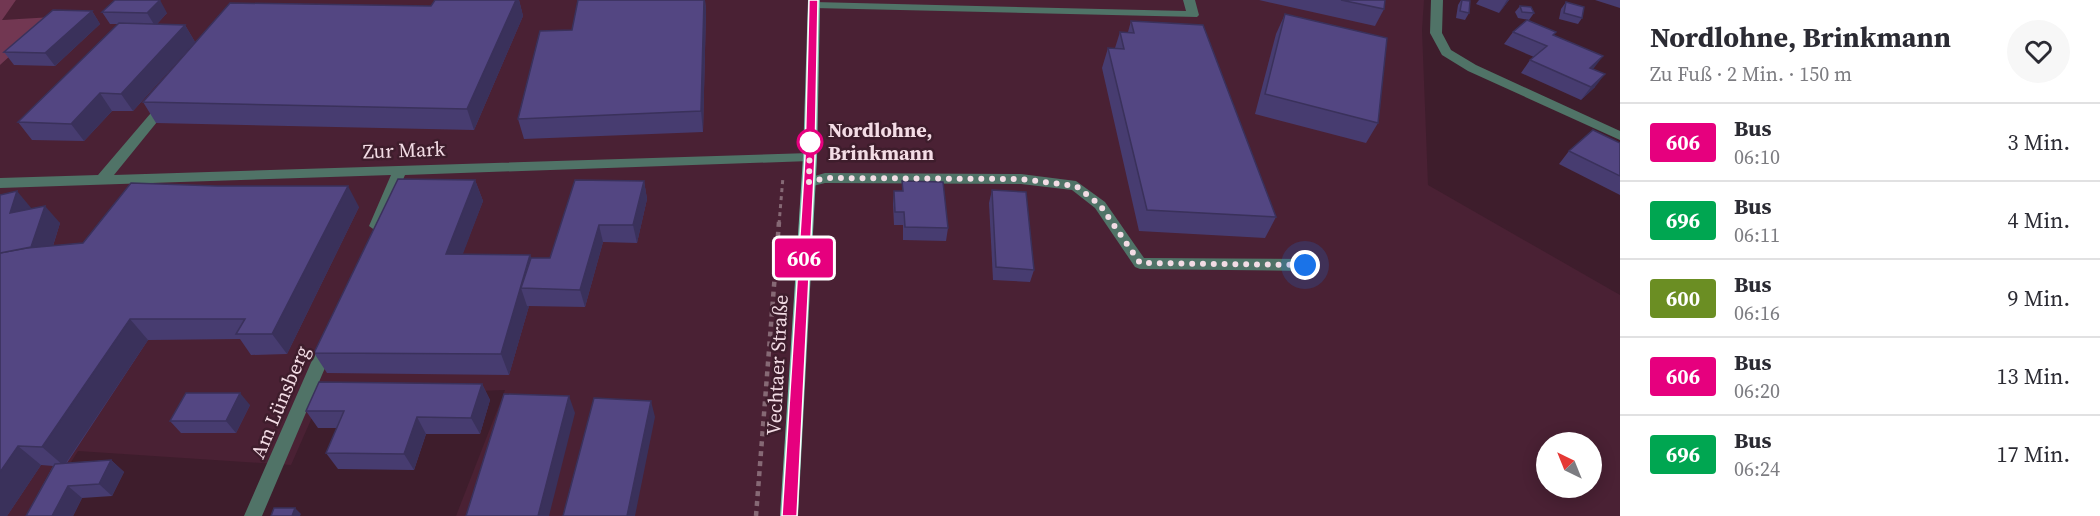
<!DOCTYPE html>
<html lang="de">
<head>
<meta charset="utf-8">
<style>
	:root { --surface:#fff; --page:#f7f7f7; --text:#2b2b33; --muted:#7c7c81; --line:#e1e1e2 }
	body { margin:0; font-family:"Source Serif 4",serif; background:var(--page); color:var(--text); height:100vh; display:flex; flex-direction:column; font-size:22px; white-space:nowrap }
	* { box-sizing:border-box; margin:0 }
	p { font-size:20px; color:var(--muted) }
	.icon { flex:none; width:33px; height:33px; fill:none; stroke:currentColor; stroke-width:2; stroke-linecap:round; stroke-linejoin:round }
	.map { position:relative; flex:1; overflow:hidden }
	.side { display:flex; flex-direction:column; background:var(--surface); width:480px }
	.side>* { flex:none }
	.badge { padding:0 12px; border-radius:4px; font-size:21px; line-height:39px }
	.needle { width:39px; rotate:317deg }
	.buttons { position:absolute; left:1536px; top:432px; display:grid; gap:12px }
	.buttons a { display:grid; place-items:center; width:66px; height:66px; border-radius:50%; background:var(--surface); box-shadow:0 3px 15px #0003; font-size:30px }
	.you { position:absolute; width:30px; height:30px; margin:-15px; border:4px solid #fff; border-radius:50%; background:#1a73e8; box-shadow:0 0 0 9px #1a73e833 }
	.map>.badge { position:absolute; translate:-50% -50%; box-shadow:0 0 0 3px #fff }
	.round { display:grid; place-items:center; flex:none; width:63px; height:63px; border-radius:32px; background:var(--page) }
	.overview { display:flex; align-items:center; justify-content:space-between; height:102px; padding:0 30px }
	h1 { font-size:28px; font-weight:700; line-height:45px }
	ul { padding:0; list-style:none }
	li { display:flex; align-items:center; gap:18px; height:78px; padding:0 30px; border-top:2px solid var(--line) }
	li div { flex:1 }
	li b { display:block; font-size:22px }
	li em { font-style:normal }
	li .badge { min-width:66px; font-weight:700; text-align:center }
	main { display:flex; flex:1; min-height:0 }
	.map>svg:first-child { display:block }
	.built { fill:#4a2134; fill-rule:evenodd }
	.green { fill:#723752 }
	.lines { fill:none; stroke-linecap:round; stroke-linejoin:round }
	.path-far1 { stroke:#866975; stroke-width:3; stroke-dasharray:4 4; stroke-linecap:butt }
	.path { stroke:#866975; stroke-width:4.5; stroke-dasharray:5 5; stroke-linecap:butt }
	.minor { fill:#507367; fill-rule:evenodd }
	.major { fill:#71bca5; fill-rule:evenodd }
	.wall { fill:#473c70 }
	.shaded-wall { fill:#3a315b }
	.building { fill:#534682; stroke:#3a315b; stroke-width:1.5 }
	.line { fill:#e6007e; stroke:#fff; stroke-width:1.5 }
	.walk { stroke:#f3dce5; stroke-width:6; stroke-dasharray:0 10.8 }
	.stop-dot { fill:#fff; stroke:#e6007e; stroke-width:3 }
	.labels { text-anchor:middle; stroke-width:5; stroke-linejoin:round; paint-order:stroke }
	.stop-label { font-size:20px; font-weight:bold; fill:#f3dce5; stroke:#3e1d2c; text-anchor:start }
	.street-label { font-size:20px; fill:#f3dce5; stroke:#3e1d2c }
</style>
</head>
<body>
<main>
<div class="map">
<svg width="1620" height="516" viewBox="0 0 1620 516">
	<rect width="100%" height="100%" fill="#3e1d2c"/>
	<!-- built -->
	<path class="built" d="M16,0H1424L1422,30L1428,185L1620,295V516H456L505,390L321,397L291,465L78,451L37,516H0V65L52,18L1,20ZM1546,442H1592V488H1546Z"/>
	<!-- green -->
	<path class="green" d="M0,0H16L2,20L53,17L0,65Z"/>
	<g class="lines">
		<!-- path-far1 -->
		<path class="path-far1" d="M779,224L783,177"/>
		<!-- path -->
		<path class="path" d="M756,516L779,222"/>
		<!-- minor -->
		<g class="minor">
			<path d="M1183,0H1195L1199,15L1197,17L814,8L808,5L814,2L1186,11Z"/>
			<path d="M1431,0H1443L1442,33L1451,50L1476,65L1620,131V140L1468,71L1442,55L1430,33Z"/>
			<path d="M166,99L170,100L172,103L170,106L114,175L810,153L817,157L810,161L405,175L383,226L376,231L369,226L391,175L0,188V178L98,175L162,100Z"/>
			<path d="M825,173L1021,174L1076,181L1105,202L1144,258L1305,259L1310,261L1313,265L1310,269L1305,271L1140,269L1135,267L1095,208L1072,190L1021,184L825,183L809,187L802,182L804,179Z"/>
			<path d="M328,336L334,337L336,342L262,516H244L320,342L322,337Z"/>
		</g>
		<!-- major -->
		<path class="major" d="M808,0H820L817,157L798,516H780L803,157Z"/>
	</g>
	<!-- wall -->
	<g class="wall">
		<path d="M435,0H519L523,16L474,130L156,123L143,102L431,6Z"/>
		<path d="M578,0H705L706,11L703,132L524,139L518,119L572,30Z"/>
		<path d="M1259,0H1385L1384,9L1375,26Z"/>
		<path d="M1461,0H1467L1469,13L1465,20L1456,18L1458,5Z"/>
		<path d="M1479,0H1509L1499,13L1476,4Z"/>
		<path d="M1595,0H1620V8Z"/>
		<path d="M1566,2L1582,18L1578,24L1559,19L1561,9Z"/>
		<path d="M1520,6L1534,13L1529,20L1518,18L1515,12Z"/>
		<path d="M92,11L100,24L55,66L14,65L4,52Z"/>
		<path d="M102,12L167,13L157,24L185,25L195,42L133,111H112L84,141L32,140L18,122L118,24H110Z"/>
		<path d="M1285,14L1378,123L1366,143L1255,114L1276,34Z"/>
		<path d="M1131,21L1276,217L1265,238L1139,231L1102,68L1108,48H1115L1120,32H1128Z"/>
		<path d="M1513,32L1554,35L1593,69L1595,87L1581,100L1521,73L1530,60L1534,57L1504,44Z"/>
		<path d="M1620,143V195L1559,164L1569,151Z"/>
		<path d="M475,180L483,201L462,255H530L531,258H550L644,181L647,199L637,243L603,242L585,307L529,306L509,375L327,373L314,353Z"/>
		<path d="M902,181L948,228L946,241L903,240V225H894L893,204L894,191H902Z"/>
		<path d="M992,190L1034,270L1030,282L993,280L989,203Z"/>
		<path d="M359,207L287,354L251,355L240,339L148,340L67,463L111,460L124,472L112,496L82,498L73,516H26L53,466L41,465L7,516L32,208L60,223L53,246L83,243Z"/>
		<path d="M482,384L490,400L480,434H426L414,470L338,469L326,453L337,428H318L306,411Z"/>
		<path d="M250,405L236,433H181L170,421Z"/>
	</g>
	<!-- shaded-wall -->
	<g class="shaded-wall">
		<path d="M160,0L167,13L155,26L147,13Z"/>
		<path d="M516,0H519L523,16L474,130L467,109Z"/>
		<path d="M704,0H705L706,11L703,132L701,111Z"/>
		<path d="M1507,0H1509L1499,13Z"/>
		<path d="M92,11L100,24L55,66L45,53Z"/>
		<path d="M185,25L195,42L133,111L121,94Z"/>
		<path d="M1603,56L1594,68L1581,81L1590,68Z"/>
		<path d="M1605,74L1595,87L1581,100L1591,87Z"/>
		<path d="M100,93L112,111L84,141L71,124Z"/>
		<path d="M475,180L483,201L455,275L446,254Z"/>
		<path d="M644,181L647,199L637,243L633,225Z"/>
		<path d="M348,186L359,207L287,354L272,334Z"/>
		<path d="M17,191L32,209L10,213Z"/>
		<path d="M45,206L60,223L46,268L30,251Z"/>
		<path d="M599,225L603,242L585,307L580,290Z"/>
		<path d="M530,255L537,276L521,288L527,306H529L509,375L501,354Z"/>
		<path d="M130,319L148,340L64,466L42,447Z"/>
		<path d="M482,384L490,400L480,434L471,418Z"/>
		<path d="M240,393L250,405L236,433L226,421Z"/>
		<path d="M569,396L575,413L549,516H538Z"/>
		<path d="M651,401L655,417L635,516H627Z"/>
		<path d="M417,417L426,434L414,470L404,454Z"/>
		<path d="M18,446L41,465L7,516H0V472Z"/>
		<path d="M111,460L124,472L112,496L99,484Z"/>
		<path d="M68,486L82,498L73,516H52Z"/>
		<path d="M295,508L301,514L300,516H292Z"/>
	</g>
	<!-- building -->
	<g class="building">
		<path d="M115,0H160L147,13L102,12Z"/>
		<path d="M435,0H516L467,109L143,102L230,3L431,6Z"/>
		<path d="M578,0H704L701,111L518,119L540,31L572,30Z"/>
		<path d="M1341,0H1385L1384,9Z"/>
		<path d="M1462,0L1470,1L1469,13L1460,11Z"/>
		<path d="M1566,2L1584,7L1582,18L1564,13Z"/>
		<path d="M1520,6L1531,7L1534,13L1522,12Z"/>
		<path d="M53,10L92,11L45,53L4,52Z"/>
		<path d="M1285,14L1387,38L1378,123L1265,94Z"/>
		<path d="M1527,20L1556,32L1553,35L1603,56L1590,68L1605,74L1591,87L1530,60L1547,46L1513,32Z"/>
		<path d="M1131,21L1203,25L1276,217L1147,210L1108,48L1124,49L1120,32L1134,33Z"/>
		<path d="M119,23L185,25L121,94L100,93L71,124L18,122Z"/>
		<path d="M1593,130L1620,143V176L1569,151Z"/>
		<path d="M398,179L475,180L446,254L530,255L501,354L314,353Z"/>
		<path d="M575,180L644,181L633,225H599L580,290L521,288L531,258H550Z"/>
		<path d="M902,181L943,182L948,228L905,227L904,212H895L894,191H903Z"/>
		<path d="M131,183L217,186H348L272,334H236L245,319H130L42,447L18,446L0,472V253L27,248L83,243Z"/>
		<path d="M992,190L1026,192L1034,270L996,267Z"/>
		<path d="M17,191L10,213L45,206L31,247L0,253V195Z"/>
		<path d="M319,382L482,384L471,418L417,417L404,454L326,453L344,411H306Z"/>
		<path d="M186,393H240L226,421H170Z"/>
		<path d="M504,394L569,396L538,516H466Z"/>
		<path d="M594,398L651,401L627,516H563Z"/>
		<path d="M111,460L99,484L68,486L52,516H26L55,464Z"/>
		<path d="M274,508H295L292,516H271Z"/>
	</g>
	<!-- line -->
	<path class="line" d="M809,0H818L815,157L797,516H782L805,157Z"/>
	<g class="lines">
		<!-- walk -->
		<path class="walk" d="M810,142V135L809,182L825,178L1021,179L1076,186L1100,205L1140,263L1305,265"/>
	</g>
	<!-- markers -->
	<circle class="stop-dot" cx="810" cy="142" r="12"/>
	<g class="labels">
		<!-- stop labels -->
		<g class="stop-label">
			<text x="828" y="137">Nordlohne,<tspan x="828" dy="23">Brinkmann</tspan></text>
		</g>
		<!-- street labels -->
		<g class="street-label">
			<text transform="translate(404 150) rotate(-2)" y="7">Zur Mark</text>
			<text transform="translate(777 365) rotate(-87)" y="7">Vechtaer Straße</text>
			<text transform="translate(280 402) rotate(-67)" y="7">Am Lünsberg</text>
		</g>
	</g>
</svg>
<div class="buttons">
<a><svg class="needle" viewBox="-14 -14 28 28"><path d="M0-13l5 13h-10z" fill="#e53935"/><path d="M0 13l5-13h-10z" fill="#7c7c81"/></svg></a>
</div>
<div class="you" style="left:1305px;top:265px"></div>
<b class="badge" style="left:804px;top:258px;background:#e6007e;color:#fff">606</b>
</div>
<section class="side">
<div class="overview"><div><h1>Nordlohne, Brinkmann</h1><p>Zu Fuß · 2 Min. · 150 m</p></div><a class="round"><svg class="icon" aria-label="heart" viewBox="0 0 24 24"><path d="M12 20l-8-8c-3-5 5-10 8-4 3-6 11-1 8 4z"/></svg></a></div>
<ul>
<li><span class="badge" style="background:#e6007e;color:#fff">606</span><div><b>Bus</b><p>06:10</p></div><em>3 Min.</em></li>
<li><span class="badge" style="background:#00a651;color:#fff">696</span><div><b>Bus</b><p>06:11</p></div><em>4 Min.</em></li>
<li><span class="badge" style="background:#6b8e23;color:#fff">600</span><div><b>Bus</b><p>06:16</p></div><em>9 Min.</em></li>
<li><span class="badge" style="background:#e6007e;color:#fff">606</span><div><b>Bus</b><p>06:20</p></div><em>13 Min.</em></li>
<li><span class="badge" style="background:#00a651;color:#fff">696</span><div><b>Bus</b><p>06:24</p></div><em>17 Min.</em></li>
</ul>
</section>
</main>
</body>
</html>
